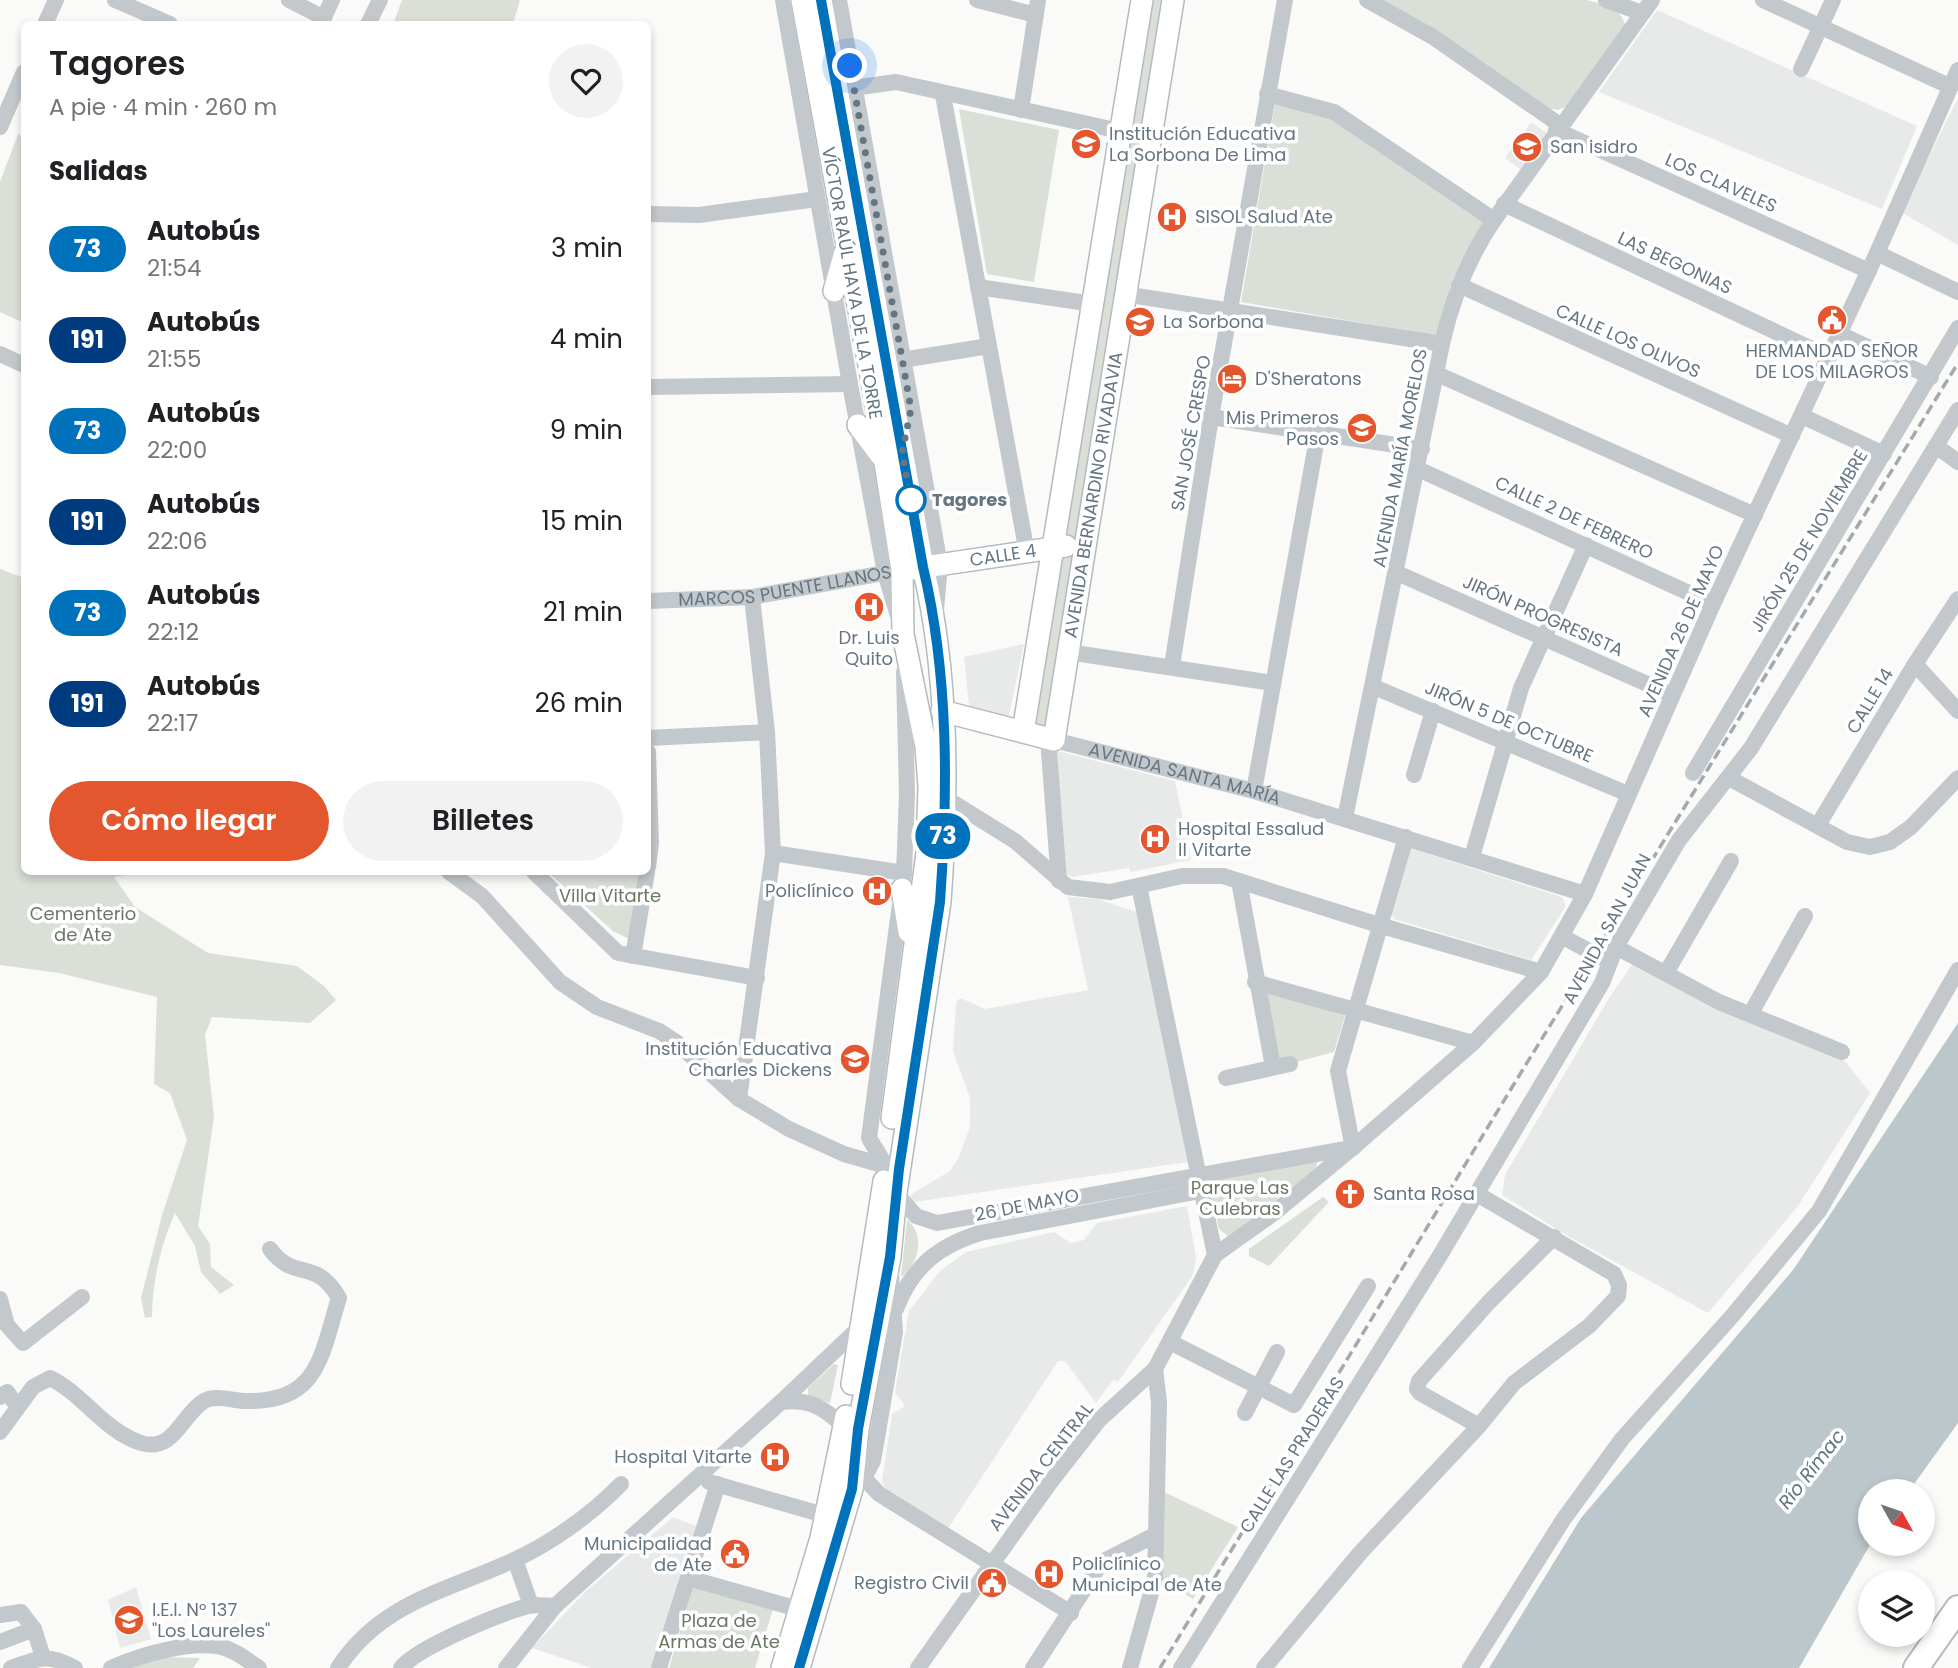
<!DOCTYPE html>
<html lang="es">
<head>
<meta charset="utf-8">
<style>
	:root { --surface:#fff; --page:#f2f2f2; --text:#202124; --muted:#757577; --accent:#e4572e }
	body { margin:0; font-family:Poppins,sans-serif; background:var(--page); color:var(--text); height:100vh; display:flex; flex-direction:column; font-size:26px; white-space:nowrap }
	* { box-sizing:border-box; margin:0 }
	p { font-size:23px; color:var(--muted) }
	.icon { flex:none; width:38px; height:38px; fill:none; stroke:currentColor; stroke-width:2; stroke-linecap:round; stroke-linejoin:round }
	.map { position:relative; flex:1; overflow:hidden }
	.details { position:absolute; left:21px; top:21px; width:630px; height:854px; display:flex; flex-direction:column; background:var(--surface); border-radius:10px; box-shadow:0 4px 10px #0003 }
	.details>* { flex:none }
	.badge { padding:0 14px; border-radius:23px; font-size:24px; line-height:46px }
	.needle { width:46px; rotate:130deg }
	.fabs { position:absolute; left:1858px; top:1479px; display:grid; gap:14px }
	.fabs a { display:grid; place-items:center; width:77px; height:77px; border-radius:50%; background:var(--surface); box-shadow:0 4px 10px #0003; font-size:35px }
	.you { position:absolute; width:35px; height:35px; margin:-18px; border:5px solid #fff; border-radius:50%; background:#1a73e8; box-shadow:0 0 0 10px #1a73e833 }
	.map>.badge { position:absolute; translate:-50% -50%; box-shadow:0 0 0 4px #fff }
	h2 { padding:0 28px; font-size:26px; line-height:63px }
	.round { display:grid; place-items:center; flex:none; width:74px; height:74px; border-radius:37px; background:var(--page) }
	.overview { display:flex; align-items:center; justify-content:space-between; height:119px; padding:0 28px }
	h1 { font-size:33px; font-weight:600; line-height:52px }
	.cta { display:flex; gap:14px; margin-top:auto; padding:14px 28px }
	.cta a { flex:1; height:80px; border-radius:42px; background:var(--accent); color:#fff; font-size:28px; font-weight:600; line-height:80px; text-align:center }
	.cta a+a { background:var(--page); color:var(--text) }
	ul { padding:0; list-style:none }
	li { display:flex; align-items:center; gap:21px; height:91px; padding:0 28px }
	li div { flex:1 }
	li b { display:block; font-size:26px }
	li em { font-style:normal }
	li .badge { min-width:77px; font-weight:700; text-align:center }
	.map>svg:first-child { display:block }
	.built { fill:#e8e9e9 }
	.green { fill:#dadfd7 }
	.water { fill:#bbc7cb }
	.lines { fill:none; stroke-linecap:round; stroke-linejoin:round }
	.major-casing { stroke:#b5babe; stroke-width:24 }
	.highway-casing { stroke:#b4b9bd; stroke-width:28 }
	.minor { stroke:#c3c8cc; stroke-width:16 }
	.major { stroke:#fff; stroke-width:21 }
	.highway { stroke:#fff; stroke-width:24 }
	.rail { stroke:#a2aab0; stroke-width:3.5; stroke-dasharray:10 5; stroke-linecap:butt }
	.line-casing { stroke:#fff; stroke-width:16 }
	.line { stroke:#0072bc; stroke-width:10 }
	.walk { stroke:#657683; stroke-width:7; stroke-dasharray:0 12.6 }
	.stop-dot { fill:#fff; stroke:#0072bc; stroke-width:3.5 }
	.labels { text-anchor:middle; stroke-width:7; stroke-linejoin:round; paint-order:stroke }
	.poi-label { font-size:18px; fill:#657683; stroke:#fff; text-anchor:start }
	.street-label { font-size:18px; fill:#657683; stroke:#fff }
	.stop-label { font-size:18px; font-weight:bold; fill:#657683; stroke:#fff; text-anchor:start }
	.park-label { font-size:18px; fill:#687a64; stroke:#fff }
	.water-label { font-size:19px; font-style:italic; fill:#60757c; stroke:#fff }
</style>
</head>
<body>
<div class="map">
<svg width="1958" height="1668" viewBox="0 0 1958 1668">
	<rect width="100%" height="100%" fill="#fafaf8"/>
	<!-- built -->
	<g class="built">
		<path d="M1657,10L1917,126L1882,209L1599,92Z"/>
		<path d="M1958,98V245L1901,212Z"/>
		<path d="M1531,122L1549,135L1523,171L1505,158Z"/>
		<path d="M1024,644L1009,716L969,706L964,657Z"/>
		<path d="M1057,751L1175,781L1191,860L1130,872L1129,868L1072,877L1065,873Z"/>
		<path d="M1410,848L1562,897L1566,906L1531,960L1394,919L1391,913Z"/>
		<path d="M1068,897L1097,899L1137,912L1188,1162L914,1202L910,1195L950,1171L958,1159L970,1127V1098L953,1051L956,1003L960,998L985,1009L1088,990Z"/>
		<path d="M1634,962L1732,1012L1845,1061L1870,1093L1798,1206L1708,1313L1566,1235L1502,1195L1505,1175L1609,998Z"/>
		<path d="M1187,1206L1196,1258L1193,1275L1118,1382L1113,1380L1096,1403L1065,1361H1058L947,1530L885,1489L882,1481L892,1414L905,1406L895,1392L909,1311L940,1271L966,1252L1054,1232L1071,1243L1084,1240L1097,1223Z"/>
		<path d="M673,1517L696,1526L651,1668H592L532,1648L585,1592Z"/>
		<path d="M136,1587L151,1639L120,1648L108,1600Z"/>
	</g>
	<!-- green -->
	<g class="green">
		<path d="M402,0H520L513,24H393Z"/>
		<path d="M1152,0H1165L1076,540H1068L1064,535Z"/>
		<path d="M1381,0H1587C1603,5 1621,7 1625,25L1567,106L1558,110L1548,108Z"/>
		<path d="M1275,104L1311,111L1336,121L1486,220L1452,281L1437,336L1241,302Z"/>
		<path d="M959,109L1059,130L1034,282L987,274Z"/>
		<path d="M18,134L24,138V323L0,312V182Z"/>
		<path d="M1063,555L1073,556L1047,725L1043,727L1034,725L1059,559Z"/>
		<path d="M0,569L24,578V872H139L114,877L135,907L208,953L297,966L324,986L336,1000L310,1023L212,1017L205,1035L214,1117L198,1226L210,1244L211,1267L234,1285L220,1294L201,1272L195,1246L175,1213C161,1245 152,1281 152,1317L145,1318L141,1298L162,1215L187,1140L170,1093L154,1084L157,997L59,973L0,965Z"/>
		<path d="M548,872H640L630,939L614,932Z"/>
		<path d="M1263,988L1345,1016L1334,1052L1289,1064L1278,1060Z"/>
		<path d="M1313,1158L1317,1163L1315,1175L1228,1236L1219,1229L1208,1183L1212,1177Z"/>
		<path d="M1323,1197L1329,1202L1269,1266L1249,1256V1249Z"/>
		<path d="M907,1220C926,1235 919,1264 901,1277Z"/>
		<path d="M834,1364L838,1365L830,1403L808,1395V1388Z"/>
		<path d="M1164,1492L1238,1527L1193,1599L1159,1578Z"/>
		<path d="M694,1584L773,1609L755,1668H669Z"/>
		<path d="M157,1657L200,1658L193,1668H125Z"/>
	</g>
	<!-- water -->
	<path class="water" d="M1958,1023V1423L1909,1491H1871V1543L1799,1668H1489L1581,1518L1793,1270Z"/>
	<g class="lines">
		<!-- major casing -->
		<g class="major-casing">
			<g id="major">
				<path d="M802,0L872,381L902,570L903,634L926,747L929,786L927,853L892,1118"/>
				<path d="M834,291L845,252"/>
				<path d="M858,425L882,457"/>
				<path id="s3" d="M911,569L1066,546"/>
				<path id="s4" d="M942,711L1054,740L1173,0"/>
				<path d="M1023,732L1142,0"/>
				<path d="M902,889L909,932"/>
				<path d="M852,1384L884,1181"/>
				<path d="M782,1668L821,1538L846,1416"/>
				<path d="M799,1668L852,1489L858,1429L890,1257L896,1193L940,902C948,792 949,675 923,567L821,0"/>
			</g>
		</g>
		<!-- highway casing -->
		<g class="highway-casing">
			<path id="highway" d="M1916,1668L1958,1608"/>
		</g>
		<!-- minor -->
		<g class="minor">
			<path d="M115,0L170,24"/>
			<path d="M289,0L324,18"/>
			<path d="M783,0L850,384L885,573L898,616"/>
			<path d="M839,0L940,565L936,610"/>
			<path d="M977,0L1036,15"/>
			<path d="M1367,0L1433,37L1560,125"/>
			<path d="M1606,0L1642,13"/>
			<path d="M1763,0L1949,86"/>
			<path d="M45,24L56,0"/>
			<path d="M321,24L332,0"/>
			<path d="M368,24L380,0"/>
			<path d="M1801,69L1833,0"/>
			<path d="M853,88L896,82L1120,131"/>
			<path d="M1267,94L1334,112L1494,220"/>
			<path d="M943,95L1027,553"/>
			<path d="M1021,110L1038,0"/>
			<path d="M0,127L24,72"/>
			<path d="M1556,130L1869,271"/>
			<path d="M1504,204L1829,357"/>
			<path d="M648,214L699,215L817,199"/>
			<path d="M1877,253L1958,292"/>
			<path d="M1459,285L1792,436"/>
			<path d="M978,287L1093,304"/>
			<path d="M1124,294L1442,344"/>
			<path d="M1840,334L1931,377"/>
			<path d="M0,354L24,365"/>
			<path d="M902,360L989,346"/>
			<path d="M1437,374L1755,515"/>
			<path d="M648,387L850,384"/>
			<path d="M1802,416L1884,454"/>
			<path d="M1211,417L1422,449"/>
			<path d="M1936,446L1958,462"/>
			<path d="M1418,469L1713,604"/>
			<path d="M1397,573L1672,695"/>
			<path id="s1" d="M648,601L752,597L895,571"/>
			<path d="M1068,652L1273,683"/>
			<path d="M1915,664L1958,711"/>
			<path d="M1172,666L1211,417L1285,0"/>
			<path d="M1374,687L1628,794"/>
			<path d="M648,738L767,732"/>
			<path d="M1048,739L1059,881"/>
			<path id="s2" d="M1054,740L1254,791L1585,894"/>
			<path d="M648,752L651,843L648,867"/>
			<path d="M1693,773L1958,328"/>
			<path d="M1414,775L1433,711"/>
			<path d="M1729,778L1847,842L1870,847L1890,842L1911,827L1958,778"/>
			<path d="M1254,791L1318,433"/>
			<path d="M944,797L1015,841L1068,887L1110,892L1182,876H1223L1382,926L1541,972"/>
			<path d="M1345,818L1442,344C1452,299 1468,258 1494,220L1652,0"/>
			<path d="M1818,825L1915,664L1958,599"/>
			<path d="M773,853L904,873"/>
			<path d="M1472,857L1521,688L1586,545"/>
			<path d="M449,872L482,896L560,982L597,1007L659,1031L676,1042L739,1099L789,1129L844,1154L886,1166"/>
			<path d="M534,872L618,953L757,978"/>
			<path d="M1239,881L1273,1067"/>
			<path d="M1563,937L1610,962"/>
			<path d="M1616,947L1719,1002L1842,1052"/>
			<path d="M633,956L647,872"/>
			<path d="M1666,973L1731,861"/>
			<path d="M1255,982L1473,1043"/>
			<path d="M1751,1013L1805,916"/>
			<path d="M1226,1078L1290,1064"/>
			<path d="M739,1099L773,853L767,732L752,597"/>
			<path d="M1353,1148L1338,1071L1406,837"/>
			<path d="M886,1166L869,1138L904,873L907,794L904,672"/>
			<path d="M896,1193L916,1216L937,1223L1350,1148"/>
			<path d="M1215,1255L1274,1213L1357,1144L1473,1043L1541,972L1585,894L1713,604L1877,253L1958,70"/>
			<path d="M0,1299L7,1325L23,1343L82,1297"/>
			<path d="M896,1309C912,1267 938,1246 980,1233L1200,1191"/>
			<path d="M1170,1342L1294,1405L1368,1286"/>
			<path d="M0,1397L7,1392L17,1406"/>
			<path d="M781,1402C809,1398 825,1408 844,1427"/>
			<path d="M1245,1413L1277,1352"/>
			<path d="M1479,1426L1420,1393L1417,1389L1419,1381L1488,1303L1554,1237"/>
			<path d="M0,1432L33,1387L50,1378C83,1394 104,1431 141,1443C174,1453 182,1414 204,1401C215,1394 234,1401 246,1401C319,1403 321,1355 339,1298C315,1256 295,1283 270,1249"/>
			<path d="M864,1478L879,1494L1071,1613"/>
			<path d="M709,1482L817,1513"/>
			<path d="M852,1494V1489L864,1478L873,1461L878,1432L895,1332L891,1274"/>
			<path d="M515,1560L531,1605"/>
			<path d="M688,1578L791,1607"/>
			<path d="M0,1615L21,1612L34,1629"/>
			<path d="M0,1642L34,1629L43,1657"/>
			<path d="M11,1668C40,1658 47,1653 75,1668"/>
			<path d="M111,1668C140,1655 193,1639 225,1648C238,1652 248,1661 259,1668"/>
			<path d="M338,1668C380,1603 446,1591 512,1561C550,1544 592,1514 621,1484"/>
			<path d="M401,1668C418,1647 499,1614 528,1606C537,1604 546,1606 555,1606"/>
			<path d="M506,1668L555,1606L781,1402L861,1326"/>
			<path d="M659,1668L718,1484"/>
			<path d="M918,1668L1049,1484L1099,1420L1155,1369L1215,1255L1139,886"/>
			<path d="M1033,1668L1102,1562L1155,1535"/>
			<path d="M1130,1668L1155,1579L1159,1402L1155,1369"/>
			<path d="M1181,1668L1439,1257L1602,983L1616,947L1679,840L1751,748L1958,410"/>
			<path d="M1264,1668L1360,1553L1479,1426L1514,1383L1589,1326L1618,1296L1619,1285L1614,1274L1477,1194"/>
			<path d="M1470,1668L1563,1520L1622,1439L1733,1315L1819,1211L1958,970"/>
		</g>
		<!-- major -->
		<use href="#major" class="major"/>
		<!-- highway -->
		<use href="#highway" class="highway"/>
		<!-- rail -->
		<path class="rail" d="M1160,1668L1514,1084L1958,363"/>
	</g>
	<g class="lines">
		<!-- line casing -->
		<g class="line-casing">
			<path id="line" d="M799,1668L852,1489L858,1429L890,1257L899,1169L940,902C948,792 949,675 923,567L821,0"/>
		</g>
		<!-- line -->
		<use href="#line" class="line"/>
		<!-- walk -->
		<path class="walk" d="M850,66L911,409L902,453L911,500"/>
	</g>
	<!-- icons -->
	<defs>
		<g id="school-disc" transform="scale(1.575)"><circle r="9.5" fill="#e4572e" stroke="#fff"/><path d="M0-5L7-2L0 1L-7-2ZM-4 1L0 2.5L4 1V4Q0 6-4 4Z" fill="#fff"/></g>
		<g id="hospital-disc" transform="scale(1.575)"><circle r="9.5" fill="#e4572e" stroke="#fff"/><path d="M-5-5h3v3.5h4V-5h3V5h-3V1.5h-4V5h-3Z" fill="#fff"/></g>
		<g id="civic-disc" transform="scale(1.575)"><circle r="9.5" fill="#e4572e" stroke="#fff"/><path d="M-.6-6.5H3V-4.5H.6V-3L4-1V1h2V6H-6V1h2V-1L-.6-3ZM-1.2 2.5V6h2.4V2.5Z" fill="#fff"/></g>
		<g id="university-disc" transform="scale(1.575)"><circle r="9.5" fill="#e4572e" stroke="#fff"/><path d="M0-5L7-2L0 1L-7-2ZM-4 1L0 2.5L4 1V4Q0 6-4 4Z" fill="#fff"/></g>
		<g id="hotel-disc" transform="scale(1.575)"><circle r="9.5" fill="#e4572e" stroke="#fff"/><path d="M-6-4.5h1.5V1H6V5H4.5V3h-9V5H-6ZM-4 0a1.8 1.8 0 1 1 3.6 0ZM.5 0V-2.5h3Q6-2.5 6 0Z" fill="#fff"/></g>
		<g id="church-disc" transform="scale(1.575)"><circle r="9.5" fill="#e4572e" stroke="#fff"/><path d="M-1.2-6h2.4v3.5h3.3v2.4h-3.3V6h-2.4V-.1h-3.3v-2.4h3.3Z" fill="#fff"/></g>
	</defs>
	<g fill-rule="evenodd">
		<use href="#school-disc" x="1086" y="144"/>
		<use href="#school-disc" x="1527" y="147"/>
		<use href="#hospital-disc" x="1172" y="217"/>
		<use href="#civic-disc" x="1832" y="320"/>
		<use href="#university-disc" x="1140" y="322"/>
		<use href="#hotel-disc" x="1232" y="379"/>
		<use href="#school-disc" x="1362" y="428"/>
		<use href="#hospital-disc" x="869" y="607"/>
		<use href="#hospital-disc" x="1155" y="839"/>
		<use href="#hospital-disc" x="877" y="891"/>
		<use href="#school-disc" x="855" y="1059"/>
		<use href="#church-disc" x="1350" y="1194"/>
		<use href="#hospital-disc" x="775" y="1457"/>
		<use href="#civic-disc" x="735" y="1554"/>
		<use href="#hospital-disc" x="1049" y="1574"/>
		<use href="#civic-disc" x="992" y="1583"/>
		<use href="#school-disc" x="129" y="1620"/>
	</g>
	<!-- markers -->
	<circle class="stop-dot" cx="911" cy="500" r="14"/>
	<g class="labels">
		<!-- poi labels -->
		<g class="poi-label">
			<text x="1109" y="140">Institución Educativa<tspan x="1109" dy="21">La Sorbona De Lima</tspan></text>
			<text x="1550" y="153">San isidro</text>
			<text x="1195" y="223">SISOL Salud Ate</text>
			<text x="1163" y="328">La Sorbona</text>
			<text x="1832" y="357" text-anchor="middle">HERMANDAD SEÑOR<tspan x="1832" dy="21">DE LOS MILAGROS</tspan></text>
			<text x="1255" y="385">D'Sheratons</text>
			<text x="1339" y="424" text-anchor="end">Mis Primeros<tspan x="1339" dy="21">Pasos</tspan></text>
			<text x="869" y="644" text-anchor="middle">Dr. Luis<tspan x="869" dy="21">Quito</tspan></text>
			<text x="1178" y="835">Hospital Essalud<tspan x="1178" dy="21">II Vitarte</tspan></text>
			<text x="854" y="897" text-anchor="end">Policlínico</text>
			<text x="832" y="1055" text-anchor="end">Institución Educativa<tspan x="832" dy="21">Charles Dickens</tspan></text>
			<text x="1373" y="1200">Santa Rosa</text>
			<text x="752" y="1463" text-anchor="end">Hospital Vitarte</text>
			<text x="712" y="1550" text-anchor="end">Municipalidad<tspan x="712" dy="21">de Ate</tspan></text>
			<text x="1072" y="1570">Policlínico<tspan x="1072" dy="21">Municipal de Ate</tspan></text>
			<text x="969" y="1589" text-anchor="end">Registro Civil</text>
			<text x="152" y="1616">I.E.I. N° 137<tspan x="152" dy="21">"Los Laureles"</tspan></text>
		</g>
		<!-- street labels -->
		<g class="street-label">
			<text transform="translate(1721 183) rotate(24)" y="6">LOS CLAVELES</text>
			<text transform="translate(1675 263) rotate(25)" y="6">LAS BEGONIAS</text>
			<text transform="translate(852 283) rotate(80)" y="6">VÍCTOR RAÚL HAYA DE LA TORRE</text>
			<text transform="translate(1628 341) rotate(24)" y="6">CALLE LOS OLIVOS</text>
			<text transform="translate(1191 433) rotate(-80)" y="6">SAN JOSÉ CRESPO</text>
			<text transform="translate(1400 458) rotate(-79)" y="6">AVENIDA MARÍA MORELOS</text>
			<text dy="6" stroke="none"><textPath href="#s4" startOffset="364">AVENIDA BERNARDINO RIVADAVIA</textPath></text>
			<text transform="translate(1574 518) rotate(25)" y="6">CALLE 2 DE FEBRERO</text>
			<text transform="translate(1809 541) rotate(-59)" y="6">JIRÓN 25 DE NOVIEMBRE</text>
			<text dy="6" stroke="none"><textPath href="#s3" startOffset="93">CALLE 4</textPath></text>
			<text dy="6" stroke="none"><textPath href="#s1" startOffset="138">MARCOS PUENTE LLANOS</textPath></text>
			<text transform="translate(1543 616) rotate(24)" y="6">JIRÓN PROGRESISTA</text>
			<text transform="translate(1681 631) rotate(-66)" y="6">AVENIDA 26 DE MAYO</text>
			<text transform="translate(1870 701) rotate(-59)" y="6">CALLE 14</text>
			<text transform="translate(1509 722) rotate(23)" y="6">JIRÓN 5 DE OCTUBRE</text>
			<text dy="6" stroke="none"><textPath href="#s2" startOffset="135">AVENIDA SANTA MARÍA</textPath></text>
			<text transform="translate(1607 929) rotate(-62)" y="6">AVENIDA SAN JUAN</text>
			<text transform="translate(1027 1205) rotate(-11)" y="6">26 DE MAYO</text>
			<text transform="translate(1292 1455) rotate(-58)" y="6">CALLE LAS PRADERAS</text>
			<text transform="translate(1041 1467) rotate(-52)" y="6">AVENIDA CENTRAL</text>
		</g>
		<!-- stop labels -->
		<g class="stop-label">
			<text x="932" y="506">Tagores</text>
		</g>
		<!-- park labels -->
		<g class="park-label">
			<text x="610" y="902">Villa Vitarte</text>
			<text x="83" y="920">Cementerio<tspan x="83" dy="21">de Ate</tspan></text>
			<text x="1240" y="1194">Parque Las<tspan x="1240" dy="21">Culebras</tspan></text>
			<text x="719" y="1627">Plaza de<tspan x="719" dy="21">Armas de Ate</tspan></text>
		</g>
		<!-- water labels -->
		<g class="water-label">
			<text transform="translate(1811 1469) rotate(-52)" y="7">Río Rímac</text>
		</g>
	</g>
</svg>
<div class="fabs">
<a><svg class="needle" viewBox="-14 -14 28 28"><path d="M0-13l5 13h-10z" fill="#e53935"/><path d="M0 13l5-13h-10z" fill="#757577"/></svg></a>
<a><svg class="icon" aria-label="layers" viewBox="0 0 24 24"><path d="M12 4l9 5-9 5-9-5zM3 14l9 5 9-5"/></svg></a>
</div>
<div class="you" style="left:850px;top:66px"></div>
<b class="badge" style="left:943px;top:836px;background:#0072bc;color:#fff">73</b>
<section class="details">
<div class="overview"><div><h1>Tagores</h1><p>A pie · 4 min · 260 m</p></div><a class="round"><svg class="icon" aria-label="heart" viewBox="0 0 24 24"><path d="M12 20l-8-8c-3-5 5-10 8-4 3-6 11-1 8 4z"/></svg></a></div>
<h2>Salidas</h2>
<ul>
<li><span class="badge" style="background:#0072bc;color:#fff">73</span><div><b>Autobús</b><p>21:54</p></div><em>3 min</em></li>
<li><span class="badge" style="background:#003b80;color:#fff">191</span><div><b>Autobús</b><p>21:55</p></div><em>4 min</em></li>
<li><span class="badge" style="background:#0072bc;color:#fff">73</span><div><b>Autobús</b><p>22:00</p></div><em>9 min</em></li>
<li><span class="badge" style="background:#003b80;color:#fff">191</span><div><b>Autobús</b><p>22:06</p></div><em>15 min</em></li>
<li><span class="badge" style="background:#0072bc;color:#fff">73</span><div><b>Autobús</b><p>22:12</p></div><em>21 min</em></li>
<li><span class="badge" style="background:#003b80;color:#fff">191</span><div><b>Autobús</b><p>22:17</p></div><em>26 min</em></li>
</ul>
<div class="cta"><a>Cómo llegar</a><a>Billetes</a></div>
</section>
</div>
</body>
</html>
